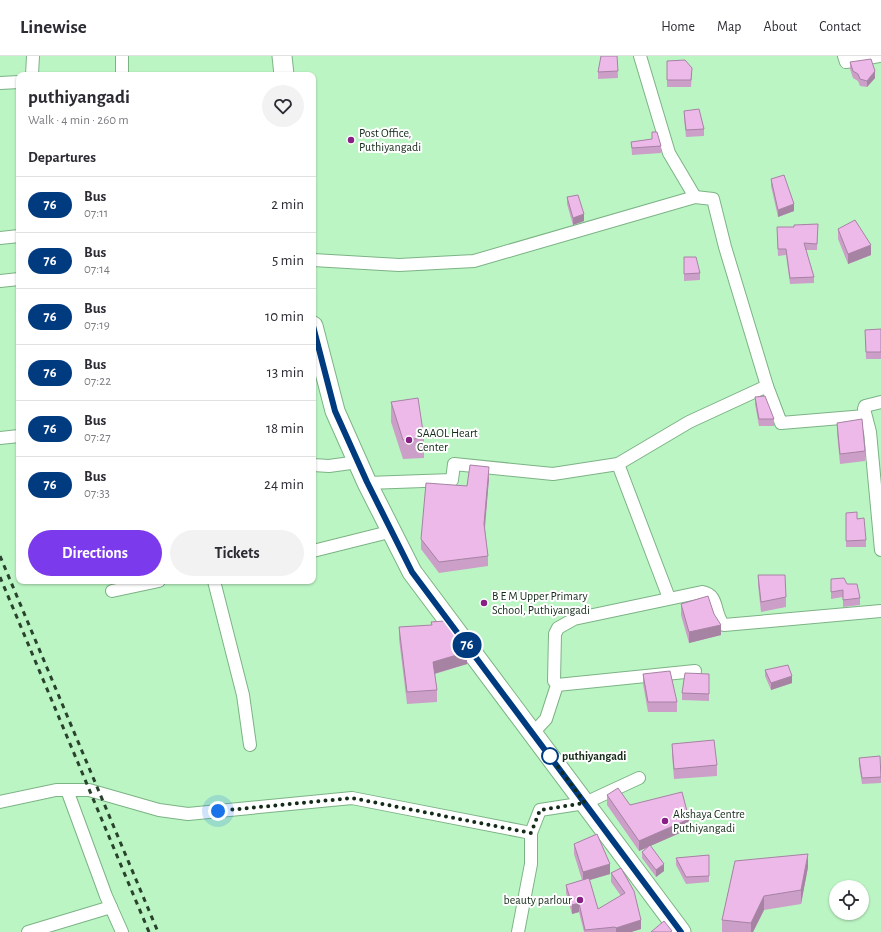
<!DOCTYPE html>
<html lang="en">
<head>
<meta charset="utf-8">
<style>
	:root { --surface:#fff; --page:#f2f2f3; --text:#2b2b33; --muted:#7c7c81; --line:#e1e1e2; --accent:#7c3aed }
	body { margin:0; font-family:"Alegreya Sans",sans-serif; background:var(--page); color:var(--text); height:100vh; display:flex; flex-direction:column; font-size:15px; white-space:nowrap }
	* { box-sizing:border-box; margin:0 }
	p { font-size:13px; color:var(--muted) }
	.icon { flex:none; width:22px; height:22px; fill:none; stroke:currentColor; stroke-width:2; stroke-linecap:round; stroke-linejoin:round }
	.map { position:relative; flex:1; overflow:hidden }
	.drawer { position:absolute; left:16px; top:16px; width:300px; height:512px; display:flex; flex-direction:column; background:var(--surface); border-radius:8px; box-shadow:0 1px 3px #0004 }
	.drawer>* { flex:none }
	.badge { padding:0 8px; border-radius:13px; font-size:14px; line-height:26px }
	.controls { position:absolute; left:829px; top:824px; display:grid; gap:8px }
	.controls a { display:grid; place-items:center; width:40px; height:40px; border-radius:50%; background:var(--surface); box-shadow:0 1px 3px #0004; font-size:20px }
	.you { position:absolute; width:20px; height:20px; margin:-10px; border:3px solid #fff; border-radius:50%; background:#1a73e8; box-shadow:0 0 0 6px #1a73e833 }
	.map>.badge { position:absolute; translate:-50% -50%; box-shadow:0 0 0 2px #fff }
	h2 { padding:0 12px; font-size:15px; line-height:36px }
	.round { display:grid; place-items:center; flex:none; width:42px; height:42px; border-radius:21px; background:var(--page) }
	.headline { display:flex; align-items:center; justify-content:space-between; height:68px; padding:0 12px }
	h1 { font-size:19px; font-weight:700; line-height:30px }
	.action { display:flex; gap:8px; margin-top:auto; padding:8px 12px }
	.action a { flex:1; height:46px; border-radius:24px; background:var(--accent); color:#fff; font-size:16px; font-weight:700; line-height:46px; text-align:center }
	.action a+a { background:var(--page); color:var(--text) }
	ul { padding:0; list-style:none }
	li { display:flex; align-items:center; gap:12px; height:56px; padding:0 12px; border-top:1px solid var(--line) }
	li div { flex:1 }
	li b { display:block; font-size:15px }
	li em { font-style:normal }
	li .badge { min-width:44px; font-weight:700; text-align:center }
	header { display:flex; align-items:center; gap:24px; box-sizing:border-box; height:56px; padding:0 20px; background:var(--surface); border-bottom:1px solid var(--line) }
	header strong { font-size:19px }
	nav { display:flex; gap:22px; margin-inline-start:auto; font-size:14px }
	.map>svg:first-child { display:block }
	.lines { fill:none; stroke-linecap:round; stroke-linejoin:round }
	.minor-casing { stroke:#7cb385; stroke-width:14 }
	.primary-casing { stroke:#7cb385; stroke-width:21 }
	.minor { stroke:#fff; stroke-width:12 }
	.primary { stroke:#fff; stroke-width:19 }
	.rail { stroke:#28422c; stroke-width:3; stroke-dasharray:5 5; stroke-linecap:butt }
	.wall { fill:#cc9fc8 }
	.shaded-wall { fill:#a682a3 }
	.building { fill:#edb9e9; stroke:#a682a3 }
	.line-casing { stroke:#fff; stroke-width:9 }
	.line { stroke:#003b80; stroke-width:6 }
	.walk { stroke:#152b19; stroke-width:4; stroke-dasharray:0 7.2 }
	.poi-dot { fill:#871f85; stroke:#fff; stroke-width:1.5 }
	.stop-dot { fill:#fff; stroke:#003b80; stroke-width:2 }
	.labels { text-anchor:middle; stroke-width:4; stroke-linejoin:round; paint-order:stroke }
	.poi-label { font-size:12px; fill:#152b19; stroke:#fff; text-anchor:start }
	.stop-label { font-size:12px; font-weight:bold; fill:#152b19; stroke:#fff; text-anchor:start }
</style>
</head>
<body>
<header>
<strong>Linewise</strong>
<nav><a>Home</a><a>Map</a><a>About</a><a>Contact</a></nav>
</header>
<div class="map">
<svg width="881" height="876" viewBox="0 0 881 876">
	<rect width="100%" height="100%" fill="#bcf5c4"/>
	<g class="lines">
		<!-- minor casing -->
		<g class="minor-casing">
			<g id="minor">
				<path d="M640,0L669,97L695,141"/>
				<path d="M844,0L846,6L879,0"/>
				<path d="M32,19L33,0"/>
				<path d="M122,19V0"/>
				<path d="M0,27L19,26"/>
				<path d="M0,182L19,180"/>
				<path d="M313,204L399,209L474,205L695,141L713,143L725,191L767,330"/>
				<path d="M0,225L19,223"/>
				<path d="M881,346L865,350L864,353L870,376L881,494"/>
				<path d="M0,382L19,380"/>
				<path d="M618,408L669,542"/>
				<path d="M313,409L329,410L358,406"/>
				<path d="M367,427L452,424L454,408L553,418L618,408L689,366L767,330L781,367L865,360"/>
				<path d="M313,495L393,475"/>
				<path d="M214,525L243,639L250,689"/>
				<path d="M112,535L159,525"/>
				<path d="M557,629L695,615"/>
				<path d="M533,677L546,663L557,629L554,625L555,578L558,572L574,563L702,536C720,539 713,558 724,569L881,555"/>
				<path d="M67,734L106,840L122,876"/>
				<path d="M0,746L56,734H89L159,754L188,758L352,742L531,777L540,754L585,747L639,722"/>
				<path d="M28,876L111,851"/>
				<path d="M518,876L531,808V777"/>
			</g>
		</g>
		<!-- primary casing -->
		<g class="primary-casing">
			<g id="primary">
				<path d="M282,0L284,19"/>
				<path d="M313,270L335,355L367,427L412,516L681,876"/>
			</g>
		</g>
		<!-- minor -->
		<use href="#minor" class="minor"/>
		<!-- primary -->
		<use href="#primary" class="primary"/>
		<!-- rail -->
		<g class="rail">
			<path d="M0,500L158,876"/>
			<path d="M0,521L149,876"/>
		</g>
	</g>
	<!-- wall -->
	<g class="wall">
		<path d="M617,0L618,22L598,23V16Z"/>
		<path d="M667,5L692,18L691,31H667Z"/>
		<path d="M850,6L875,22L867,31L860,30L858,25L853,22L850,13Z"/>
		<path d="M684,55L704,73V80L686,81L684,62Z"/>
		<path d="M652,83L661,90V97L632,99L631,86Z"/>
		<path d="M771,123L794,155L778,161L771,130Z"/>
		<path d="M567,141L584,165L573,169L567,148Z"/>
		<path d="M818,168L817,194H806L814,221V227L790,228L786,199L778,200L777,178L794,171Z"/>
		<path d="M838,173L871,199L848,208L838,183Z"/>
		<path d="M684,201L700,217V224L684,225Z"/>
		<path d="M881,273V303H866L865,274Z"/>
		<path d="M755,341L774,363V370H759L755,348Z"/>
		<path d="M391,346L424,382V402L403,403L391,366Z"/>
		<path d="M837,367L865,395V405L840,408L837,377Z"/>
		<path d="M489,422L485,473L488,500V510L439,517L421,493V483L467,430Z"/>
		<path d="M846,457L857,463L866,484V491H846Z"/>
		<path d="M758,519L786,541V551L761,556L758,529Z"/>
		<path d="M831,523L847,528L860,542V549L843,551V541L831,543Z"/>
		<path d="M681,548L714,558L721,579L689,587L681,559Z"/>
		<path d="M399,571L467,608L435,618L437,634V646L407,648L399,583Z"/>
		<path d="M765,614L792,627L771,634L765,620Z"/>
		<path d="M643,618L677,646V656H648L643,628Z"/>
		<path d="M709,618V645L682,644V637Z"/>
		<path d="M672,688L717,709V720L674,723L672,698Z"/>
		<path d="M859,702L881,711V727L862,728L859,709Z"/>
		<path d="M607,739L689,773L650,790L664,815L656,821L642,802V796L648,791L639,795L607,749Z"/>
		<path d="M574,788L610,818L589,824L598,853L621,840L611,826V817L621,812L641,873L631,876H584L579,856L572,858L566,837V829L582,824L574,798Z"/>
		<path d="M709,799V826L686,828L676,809V802Z"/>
		<path d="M808,811L801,848L764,854L753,876H722V864Z"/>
	</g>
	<!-- shaded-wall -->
	<g class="shaded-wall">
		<path d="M875,15V22L867,31V25Z"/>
		<path d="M794,148V155L778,161V154Z"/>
		<path d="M584,158V165L573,169V162Z"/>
		<path d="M871,189V199L848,208V198Z"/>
		<path d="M489,411V422L484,478V468Z"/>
		<path d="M721,569V579L689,587V576Z"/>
		<path d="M467,596V608L433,618V606Z"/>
		<path d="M792,620V627L771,634V627Z"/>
		<path d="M689,763V773L639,795V785Z"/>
		<path d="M808,798V811L801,848V834Z"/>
		<path d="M610,808V818L583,826V816Z"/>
		<path d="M664,808V815L656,821V814Z"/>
		<path d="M764,840V854L753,876H751V867Z"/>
		<path d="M579,847V856L572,858V849Z"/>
		<path d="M641,864V873L631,876H616V872Z"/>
	</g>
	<!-- building -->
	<g class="building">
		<path d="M601,0H617L618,15L598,16Z"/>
		<path d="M871,3L875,15L867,25L860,23L858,18L853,15L850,6Z"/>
		<path d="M685,4L692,12L691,24H667V5Z"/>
		<path d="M699,53L704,73L686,74L684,55Z"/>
		<path d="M652,76H657L661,90L632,92L631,86L652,83Z"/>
		<path d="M784,119L794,148L778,154L771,123Z"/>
		<path d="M578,139L584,158L573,162L567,141Z"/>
		<path d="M855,164L871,189L848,198L838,173Z"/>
		<path d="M818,168L817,188L804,187L814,221L790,222L786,193H778L777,171H794V169Z"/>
		<path d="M684,201H696L700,217L684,218Z"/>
		<path d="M881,273V296H866L865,274Z"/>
		<path d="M765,340L774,363H759L755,341Z"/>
		<path d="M418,342L424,382L403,384L391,346Z"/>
		<path d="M862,363L865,395L840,398L837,367Z"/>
		<path d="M470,409L489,411L484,468L488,500L439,506L421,483L426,427L467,430Z"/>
		<path d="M857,456V463L864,462L866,484L846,485V457Z"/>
		<path d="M758,519H785L786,541L761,546Z"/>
		<path d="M844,522L847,528H857L860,542L843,544V534L831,536V523Z"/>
		<path d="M708,540L714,558L721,569L689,576L681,548Z"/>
		<path d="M444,565L467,596L433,606L437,634L407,636L399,571L432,569L431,566Z"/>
		<path d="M788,609L792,620L771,627L765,614Z"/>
		<path d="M670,615L677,646H648L643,618Z"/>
		<path d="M685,617L709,618V638L682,637Z"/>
		<path d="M714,684L717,709L674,713L672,688Z"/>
		<path d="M880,700L881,721L862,722L859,702Z"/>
		<path d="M618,732L630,749L682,736L689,763L639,785L607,739Z"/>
		<path d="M597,778L610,808L583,816L574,788Z"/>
		<path d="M650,789L664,808L656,814L642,796Z"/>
		<path d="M808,798L801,834L764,840L751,867L722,864L735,805Z"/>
		<path d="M709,799V820L686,821L676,802Z"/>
		<path d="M621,812L634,835L641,864L616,872L615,871L585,874L579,847L572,849L566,829L589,822L598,853L625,837L611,817Z"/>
		<path d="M664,865L672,875L670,876H651Z"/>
	</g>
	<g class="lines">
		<!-- line casing -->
		<g class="line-casing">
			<path id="line" d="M313,270L335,355L367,426L412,516L681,876"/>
		</g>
		<!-- line -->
		<use href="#line" class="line"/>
		<!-- walk -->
		<path class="walk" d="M218,755L352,742L531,777L540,754L585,747L550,700"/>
	</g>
	<!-- markers -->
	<g class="poi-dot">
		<circle cx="351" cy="84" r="4"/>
		<circle cx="409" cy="384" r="4"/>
		<circle cx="484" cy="547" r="4"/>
		<circle cx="665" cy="765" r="4"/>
		<circle cx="580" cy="844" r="4"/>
	</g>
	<circle class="stop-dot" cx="550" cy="700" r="8"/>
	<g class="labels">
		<!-- poi labels -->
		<g class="poi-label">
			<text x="359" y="81">Post Office,<tspan x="359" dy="14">Puthiyangadi</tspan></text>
			<text x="417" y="381">SAAOL Heart<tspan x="417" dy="14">Center</tspan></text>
			<text x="492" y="544">B E M Upper Primary<tspan x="492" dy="14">School, Puthiyangadi</tspan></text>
			<text x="673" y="762">Akshaya Centre<tspan x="673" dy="14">Puthiyangadi</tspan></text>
			<text x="572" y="848" text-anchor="end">beauty parlour</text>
		</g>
		<!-- stop labels -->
		<g class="stop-label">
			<text x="562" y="704">puthiyangadi</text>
		</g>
	</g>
</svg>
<div class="controls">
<a><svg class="icon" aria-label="locate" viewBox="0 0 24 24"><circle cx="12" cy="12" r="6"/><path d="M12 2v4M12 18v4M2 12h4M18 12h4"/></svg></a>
</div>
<div class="you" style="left:218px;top:755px"></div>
<b class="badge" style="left:467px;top:589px;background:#003b80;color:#fff">76</b>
<section class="drawer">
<div class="headline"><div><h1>puthiyangadi</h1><p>Walk · 4 min · 260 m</p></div><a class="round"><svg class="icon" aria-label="heart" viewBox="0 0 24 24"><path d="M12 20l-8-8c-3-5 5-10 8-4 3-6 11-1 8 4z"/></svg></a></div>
<h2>Departures</h2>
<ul>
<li><span class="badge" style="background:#003b80;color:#fff">76</span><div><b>Bus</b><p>07:11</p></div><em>2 min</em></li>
<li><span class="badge" style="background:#003b80;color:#fff">76</span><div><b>Bus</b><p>07:14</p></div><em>5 min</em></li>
<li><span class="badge" style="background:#003b80;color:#fff">76</span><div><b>Bus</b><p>07:19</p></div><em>10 min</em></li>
<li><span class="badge" style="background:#003b80;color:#fff">76</span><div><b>Bus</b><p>07:22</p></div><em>13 min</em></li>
<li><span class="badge" style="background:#003b80;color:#fff">76</span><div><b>Bus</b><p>07:27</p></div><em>18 min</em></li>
<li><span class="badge" style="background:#003b80;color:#fff">76</span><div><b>Bus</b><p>07:33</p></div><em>24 min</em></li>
</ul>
<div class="action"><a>Directions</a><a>Tickets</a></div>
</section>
</div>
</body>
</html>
